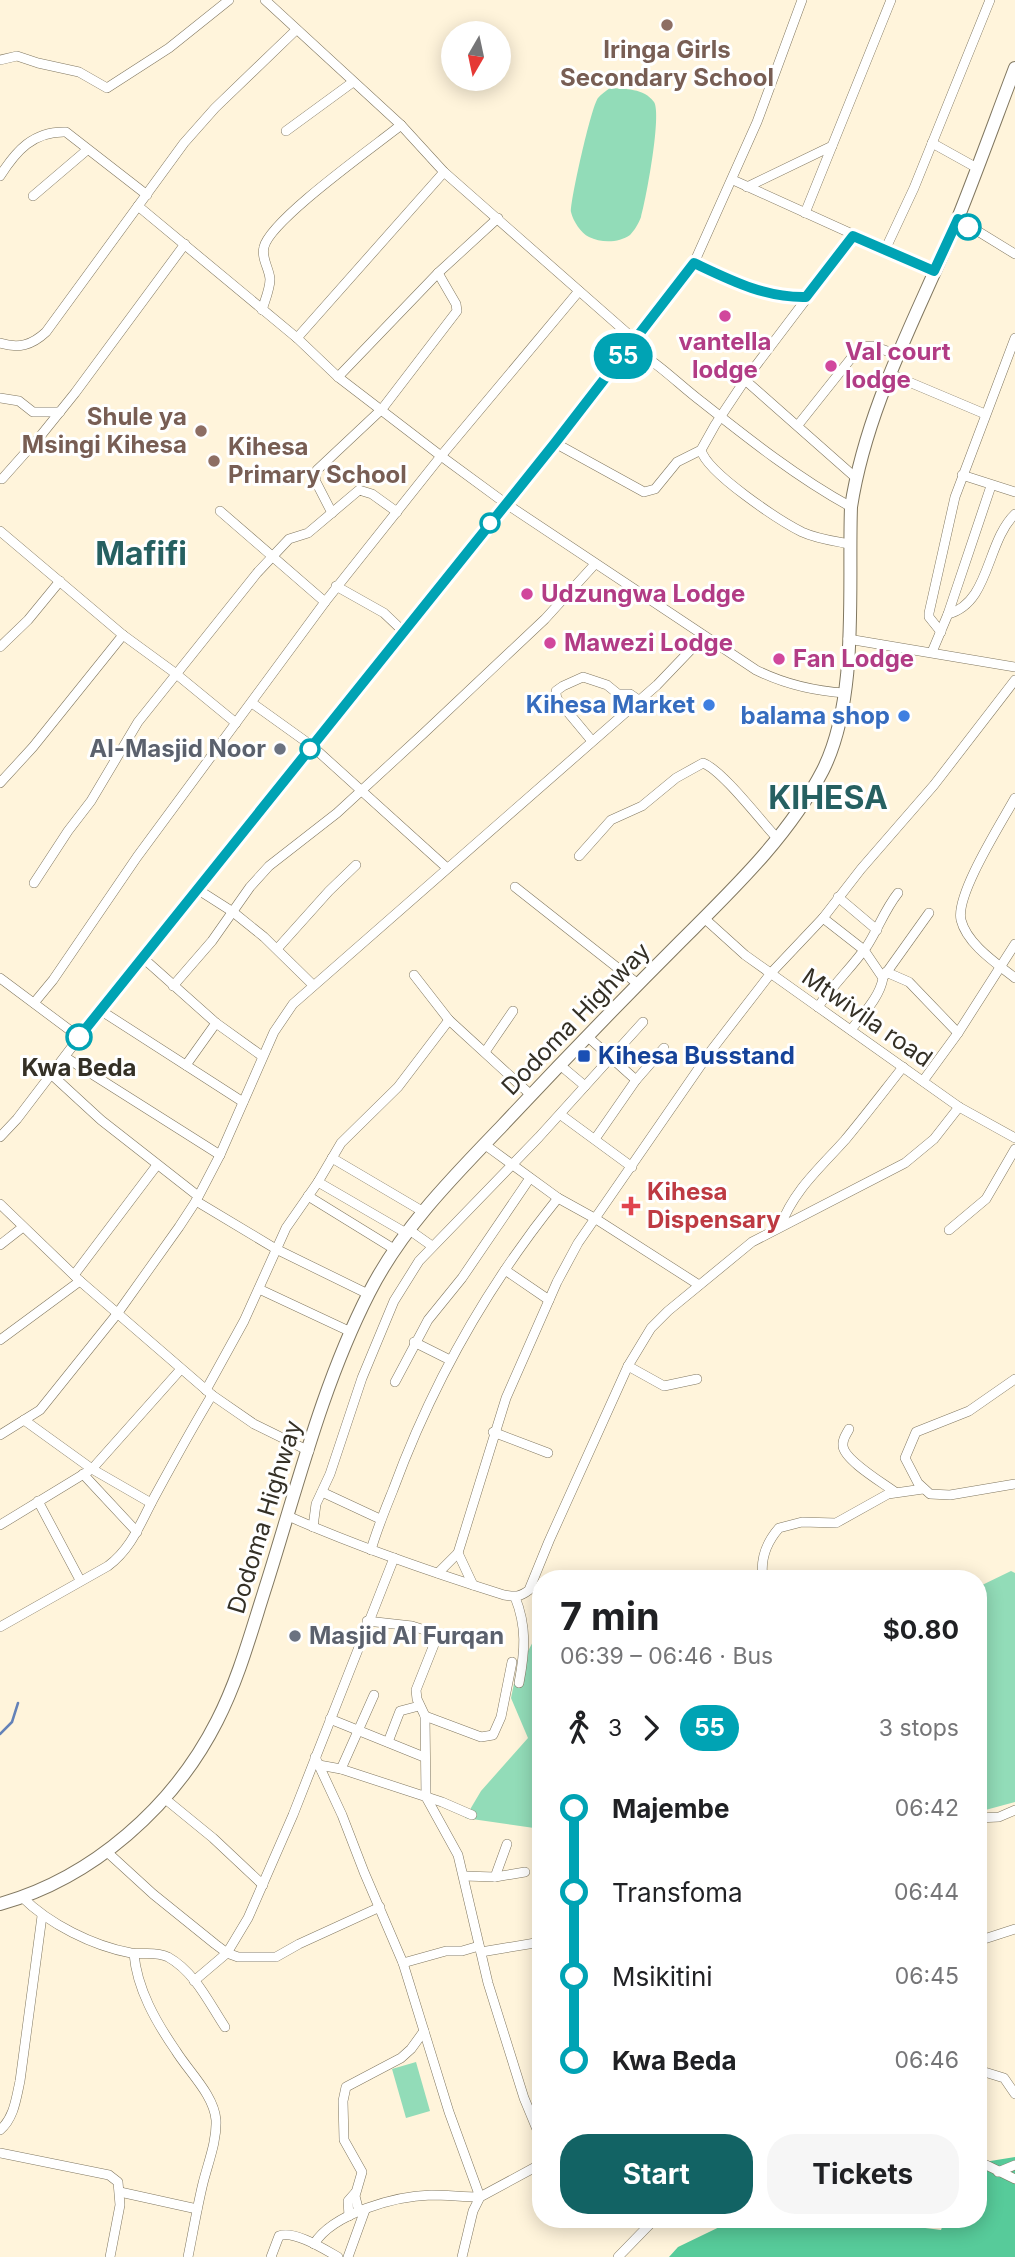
<!DOCTYPE html>
<html lang="en">
<head>
<meta charset="utf-8">
<style>
	:root { --surface:#fff; --page:#f6f6f6; --text:#202124; --muted:#757577; --accent:#126364 }
	body { margin:0; font-family:Inter,sans-serif; background:var(--page); color:var(--text); height:100vh; display:flex; flex-direction:column; font-size:26px; white-space:nowrap }
	* { box-sizing:border-box; margin:0 }
	p { font-size:23px; color:var(--muted) }
	.icon { flex:none; width:38px; height:38px; fill:none; stroke:currentColor; stroke-width:2; stroke-linecap:round; stroke-linejoin:round }
	.map { position:relative; flex:1; overflow:hidden }
	.side { position:absolute; left:532px; top:1570px; width:455px; height:658px; display:flex; flex-direction:column; background:var(--surface); border-radius:28px; box-shadow:0 4px 18px #0003 }
	.side>* { flex:none }
	.badge { padding:0 14px; border-radius:23px; font-size:24px; line-height:46px }
	.needle { width:46px; rotate:189deg }
	.fabs { position:absolute; left:441px; top:21px; display:grid; gap:14px }
	.fabs a { display:grid; place-items:center; width:70px; height:70px; border-radius:50%; background:var(--surface); box-shadow:0 4px 18px #0003; font-size:35px }
	.map>.badge { position:absolute; translate:-50% -50%; box-shadow:0 0 0 4px #fff }
	.legs { display:flex; align-items:center; gap:10px; height:77px; padding:0 28px; font-size:23px }
	.legs p { margin-inline-start:auto }
	.headline { display:flex; align-items:center; justify-content:space-between; height:119px; padding:0 28px }
	h1 { font-size:38px; font-weight:700; line-height:52px }
	.action { display:flex; gap:14px; margin-top:auto; padding:14px 28px }
	.action a { flex:1; height:80px; border-radius:28px; background:var(--accent); color:#fff; font-size:28px; font-weight:700; line-height:80px; text-align:center }
	.action a+a { background:var(--page); color:var(--text) }
	ul { padding:0 28px; list-style:none }
	li { display:flex; align-items:center; gap:24px; height:84px; font-size:26px }
	li i { display:grid; place-items:center; width:10px; height:100%; margin:0 9px; background:currentColor }
	li i::after { content:''; width:18px; height:18px; margin:-9px; border:5px solid; border-radius:50%; background:var(--surface) }
	li p { margin-inline-start:auto }
	li:first-child i { background:linear-gradient(#0000 50%,currentColor 0) }
	li:last-child i { background:linear-gradient(currentColor 50%,#0000 0) }
	.map>svg:first-child { display:block }
	.green { fill:#92dcb8 }
	.forest { fill:#57cb9a }
	.lines { fill:none; stroke-linecap:round; stroke-linejoin:round }
	.stream { stroke:#6482b8; stroke-width:2.5 }
	.minor-casing { stroke:#807760; stroke-width:10 }
	.highway-casing { stroke:#807760; stroke-width:14 }
	.minor { stroke:#fff; stroke-width:9 }
	.highway { stroke:#fff; stroke-width:12 }
	.line-1-casing { stroke:#fff; stroke-width:16 }
	.line-1 { stroke:#00a3b4; stroke-width:10 }
	.education-dot { fill:#8d6e63; stroke:#fff; stroke-width:2.5 }
	.stop-1-dot { fill:#fff; stroke:#00a3b4; stroke-width:3.5 }
	.hotel-dot { fill:#d1479c; stroke:#fff; stroke-width:2.5 }
	.shop-dot { fill:#3f7fe0; stroke:#fff; stroke-width:2.5 }
	.worship-dot { fill:#6b7280; stroke:#fff; stroke-width:2.5 }
	.transit-dot { fill:#1a4fb4; stroke:#fff; stroke-width:2.5 }
	.health-dot { fill:#e0444e; stroke:#fff; stroke-width:2.5 }
	.labels { text-anchor:middle; stroke-width:6; stroke-linejoin:round; paint-order:stroke }
	.education-label { font-size:24px; font-weight:bold; fill:#785e54; stroke:#fff }
	.hotel-label { font-size:24px; font-weight:bold; fill:#b23c85; stroke:#fff; text-anchor:start }
	.shop-label { font-size:24px; font-weight:bold; fill:#366cbe; stroke:#fff; text-anchor:end }
	.worship-label { font-size:24px; font-weight:bold; fill:#5b616d; stroke:#fff; text-anchor:end }
	.street-label { font-size:24px; fill:#343026; stroke:#fff }
	.transit-label { font-size:24px; font-weight:bold; fill:#164399; stroke:#fff; text-anchor:start }
	.stop-label { font-size:24px; font-weight:bold; fill:#343026; stroke:#fff }
	.health-label { font-size:24px; font-weight:bold; fill:#be3a42; stroke:#fff; text-anchor:start }
	.district-label { font-size:32px; font-weight:bold; fill:#266061; stroke:#fff }
</style>
</head>
<body>
<div class="map">
<svg width="1015" height="2257" viewBox="0 0 1015 2257">
	<rect width="100%" height="100%" fill="#fff4db"/>
	<!-- green -->
	<g class="green">
		<path d="M610,88C625,89 644,88 654,102C662,114 646,200 641,217C639,223 634,231 630,235C619,243 601,243 589,237C581,233 573,221 571,212C570,202 591,107 598,98C601,94 606,91 610,88Z"/>
		<path d="M1011,1571L1015,1573V1802L978,1812V1587Z"/>
		<path d="M537,1634H541V1829L465,1818L481,1791L528,1738L511,1698L516,1674Z"/>
		<path d="M416,2062L430,2111L406,2118L392,2069Z"/>
	</g>
	<!-- forest -->
	<path class="forest" d="M1015,2157V2257H669L678,2247L736,2219H874L878,2222L941,2230L945,2219H978V2163Z"/>
	<g class="lines">
		<!-- stream -->
		<path class="stream" d="M0,1734L12,1722L18,1703"/>
		<!-- minor casing -->
		<g class="minor-casing">
			<g id="minor">
				<path d="M265,0L401,125L444,172L635,340"/>
				<path d="M0,60L17,56L38,63L79,72L107,88L169,48L229,0"/>
				<path d="M286,131L353,82"/>
				<path d="M932,143L977,168"/>
				<path d="M0,176C16,151 33,131 66,132L147,195"/>
				<path d="M733,180L934,271"/>
				<path d="M747,187L832,146"/>
				<path d="M33,196L87,150"/>
				<path d="M138,206L297,338L338,377L441,456L505,503L756,670C784,684 814,691 845,693"/>
				<path d="M805,213L891,0"/>
				<path d="M958,219L1015,254"/>
				<path d="M885,250L914,188L990,0"/>
				<path d="M694,263C730,280 765,298 806,297"/>
				<path d="M262,310C265,300 270,289 270,279C269,268 261,258 264,247C270,220 375,146 401,125"/>
				<path d="M297,338L444,172"/>
				<path d="M0,343C19,349 32,345 46,332L184,143L215,108L296,30"/>
				<path d="M630,348C657,361 678,384 702,402C750,440 798,478 851,507"/>
				<path d="M890,374L985,414"/>
				<path d="M338,377L438,273L498,218"/>
				<path d="M745,380L856,478"/>
				<path d="M0,398L19,401L33,412H60"/>
				<path d="M798,425L860,347L873,346L898,355"/>
				<path d="M555,443L644,492L655,489L677,462L701,450"/>
				<path d="M962,475L1015,492"/>
				<path d="M2,479L42,434L75,393L185,244"/>
				<path d="M220,511L325,602"/>
				<path d="M332,513L315,480L317,470L382,409L457,311L456,304L438,273"/>
				<path d="M0,531L123,635L175,673L236,723"/>
				<path d="M850,544C834,541 817,539 802,532C780,521 707,473 701,450L715,425L745,380L854,236"/>
				<path d="M336,586L384,613L404,632"/>
				<path d="M948,614C990,603 986,542 1015,514"/>
				<path d="M941,632L929,617V613L955,497L1015,338"/>
				<path d="M848,639L1015,667"/>
				<path d="M0,647L28,620L60,581"/>
				<path d="M932,652L948,614L991,486"/>
				<path d="M252,703L312,746L447,868"/>
				<path d="M592,741L557,699L556,694V691L563,686L583,677L607,685L618,694H630L640,701"/>
				<path d="M0,783L33,747L123,635"/>
				<path d="M1015,798C1002,822 955,895 961,920C967,944 996,963 1015,978"/>
				<path d="M579,856L611,820L642,806L676,778L703,763C722,770 760,820 776,837"/>
				<path d="M34,883L68,831L91,801L138,722L257,573L289,539L308,533L359,490L372,494L397,512"/>
				<path d="M515,887L638,984"/>
				<path d="M197,889L233,912L264,937L313,985"/>
				<path d="M838,897L877,930"/>
				<path d="M704,918L745,955L818,1007L959,1107L1015,1138"/>
				<path d="M823,918L864,950L883,978C880,997 862,1015 851,1030"/>
				<path d="M277,949L329,891L356,865"/>
				<path d="M143,958L216,1023L262,1056"/>
				<path d="M886,972L909,982L958,1033"/>
				<path d="M414,975L449,1020L531,1095"/>
				<path d="M884,976L929,913"/>
				<path d="M0,978L79,1037"/>
				<path d="M173,986L212,941L250,887L269,866L337,813L424,733L545,619L595,564"/>
				<path d="M34,1003L53,980L137,857L325,602L441,456L579,291"/>
				<path d="M818,1007C833,985 852,967 867,946C878,929 885,909 898,893"/>
				<path d="M100,1010L243,1102"/>
				<path d="M588,1037L636,1080"/>
				<path d="M485,1052L513,1011"/>
				<path d="M65,1057L220,1155"/>
				<path d="M186,1065L216,1023"/>
				<path d="M560,1065L585,1086"/>
				<path d="M52,1075L101,1120L198,1196"/>
				<path d="M923,1081L958,1033L1015,944"/>
				<path d="M561,1115L632,1167"/>
				<path d="M0,1137L17,1119L100,1010L559,438L694,263L757,122L802,0"/>
				<path d="M595,1139L636,1080L664,1048"/>
				<path d="M484,1144L558,1198L596,1219L699,1285"/>
				<path d="M332,1158L422,1211"/>
				<path d="M318,1182L406,1233"/>
				<path d="M308,1196L394,1249"/>
				<path d="M196,1201L276,1249L368,1294"/>
				<path d="M0,1204L80,1281L212,1395L254,1424L309,1451"/>
				<path d="M780,1227C794,1190 819,1169 845,1140C865,1116 884,1091 903,1067"/>
				<path d="M408,1229L432,1246"/>
				<path d="M949,1230L986,1199L1015,1149"/>
				<path d="M0,1245L23,1227"/>
				<path d="M505,1270L549,1300"/>
				<path d="M74,1275L157,1165"/>
				<path d="M259,1289L351,1332"/>
				<path d="M0,1340L80,1281"/>
				<path d="M414,1342L450,1360"/>
				<path d="M628,1366L664,1386L697,1379"/>
				<path d="M1015,1379L969,1411L916,1432L905,1458L918,1483L930,1494L950,1495L1015,1484"/>
				<path d="M395,1382L428,1320L462,1278L530,1178"/>
				<path d="M206,1390L244,1321L286,1228L318,1182L341,1143L398,1087L449,1020"/>
				<path d="M24,1420L92,1469L151,1503"/>
				<path d="M849,1429C846,1435 842,1439 843,1446C844,1460 883,1483 895,1492"/>
				<path d="M493,1432L548,1453"/>
				<path d="M0,1435L40,1410L117,1314L179,1227L196,1201L220,1155L274,1032L293,1004L657,685L703,637"/>
				<path d="M83,1474L137,1532"/>
				<path d="M322,1492L380,1519"/>
				<path d="M38,1501L80,1580"/>
				<path d="M288,1516C358,1547 431,1572 504,1595C515,1597 520,1597 529,1590L549,1541L628,1366L651,1328L668,1311L752,1242L905,1163L934,1139L959,1107"/>
				<path d="M0,1525L92,1469L181,1369"/>
				<path d="M313,1527L316,1504L330,1474L362,1378L394,1301L419,1261L539,1137L643,1022"/>
				<path d="M371,1550C377,1529 385,1510 393,1490C432,1384 487,1286 558,1198"/>
				<path d="M458,1553L473,1585"/>
				<path d="M438,1573L458,1553L506,1398L557,1282L578,1243L710,1052L771,973L823,918L861,869L934,785L1015,680"/>
				<path d="M763,1578C760,1559 766,1543 779,1528L802,1522L836,1523L888,1494L923,1489"/>
				<path d="M883,1578L889,1576L897,1578"/>
				<path d="M906,1578L927,1577"/>
				<path d="M515,1597C527,1627 525,1651 519,1683"/>
				<path d="M367,1621L412,1626L434,1633L437,1637L416,1690L417,1699L425,1716L426,1797L458,1855L488,1983L524,2098L541,2139"/>
				<path d="M0,1627L108,1566C133,1547 141,1521 156,1494C174,1461 192,1428 212,1395"/>
				<path d="M425,1716L481,1737L493,1735L501,1717L512,1662"/>
				<path d="M330,1719L424,1757"/>
				<path d="M388,1742L400,1711L419,1706"/>
				<path d="M319,1765L341,1769L442,1802L472,1815"/>
				<path d="M341,1769L374,1695"/>
				<path d="M164,1798L213,1838L263,1885"/>
				<path d="M978,1818L999,1817L1015,1810"/>
				<path d="M106,1851L153,1894L215,1944L227,1953L238,1957H276L299,1944L380,1907"/>
				<path d="M464,1876L495,1877L525,1872"/>
				<path d="M495,1877L507,1844"/>
				<path d="M22,1897C49,1924 93,1946 131,1953C144,1955 155,1951 168,1957C195,1972 209,2003 225,2027"/>
				<path d="M978,1941L1015,1929"/>
				<path d="M481,1952L541,1942"/>
				<path d="M134,1954C137,1989 156,2022 176,2051C189,2072 214,2095 216,2120C217,2141 208,2163 203,2183C197,2208 193,2232 188,2257"/>
				<path d="M403,1963L446,1951H462L479,1946"/>
				<path d="M194,1981L227,1953L248,1918L293,1815L394,1558"/>
				<path d="M978,2070L1004,2078L1015,2094"/>
				<path d="M0,2130C14,2118 16,2099 20,2081L42,1916"/>
				<path d="M0,2153L109,2175L118,2182L120,2205L110,2257"/>
				<path d="M978,2161L1015,2179"/>
				<path d="M998,2172L1015,2165"/>
				<path d="M120,2192L197,2209"/>
				<path d="M359,2212L355,2196L362,2172L344,2140L343,2101L346,2087L401,2058L411,2049L424,2031"/>
				<path d="M349,2216L348,2201L355,2193"/>
				<path d="M314,2244C333,2213 396,2196 431,2195C447,2195 464,2197 480,2197L449,2112L403,1963L364,1872L342,1815L315,1757"/>
				<path d="M271,2257L279,2236C294,2230 324,2249 338,2257"/>
				<path d="M348,2257L365,2210"/>
				<path d="M462,2257L473,2211L480,2197L541,2164"/>
				<path d="M618,2257L651,2223L659,2219"/>
			</g>
		</g>
		<!-- highway casing -->
		<g class="highway-casing">
			<path id="highway" d="M0,1904C93,1878 174,1806 217,1721C238,1680 250,1636 264,1592C296,1492 321,1387 369,1293C402,1228 452,1178 502,1126C561,1063 620,1002 681,941C733,889 789,836 823,770C859,698 848,588 851,507C867,404 919,313 958,218C978,168 996,118 1015,68"/>
		</g>
		<!-- minor -->
		<use href="#minor" class="minor"/>
		<!-- highway -->
		<use href="#highway" class="highway"/>
	</g>
	<g class="lines">
		<!-- line-1 casing -->
		<g class="line-1-casing">
			<path id="line-1" d="M79,1037L555,443L694,263C730,280 765,298 806,297L853,236L934,271L958,219L968,227"/>
		</g>
		<!-- line-1 -->
		<use href="#line-1" class="line-1"/>
	</g>
	<!-- markers -->
	<g class="education-dot">
		<circle cx="667" cy="25" r="7"/>
		<circle cx="201" cy="431" r="7"/>
		<circle cx="214" cy="461" r="7"/>
	</g>
	<g class="stop-1-dot">
		<circle cx="968" cy="227" r="12"/>
		<circle cx="490" cy="523" r="9"/>
		<circle cx="310" cy="749" r="9"/>
		<circle cx="79" cy="1037" r="12"/>
	</g>
	<g class="hotel-dot">
		<circle cx="725" cy="316" r="7"/>
		<circle cx="831" cy="366" r="7"/>
		<circle cx="527" cy="594" r="7"/>
		<circle cx="550" cy="643" r="7"/>
		<circle cx="779" cy="659" r="7"/>
	</g>
	<g class="shop-dot">
		<circle cx="709" cy="705" r="7"/>
		<circle cx="904" cy="716" r="7"/>
	</g>
	<g class="worship-dot">
		<circle cx="280" cy="749" r="7"/>
		<circle cx="295" cy="1636" r="7"/>
	</g>
	<rect class="transit-dot" x="577" y="1049" width="14" height="14" rx="3.5"/>
	<path class="health-dot" d="M627.5 1195.5h7v7h7v7h-7v7h-7v-7h-7v-7h7z"/>
	<g class="labels">
		<!-- education labels -->
		<g class="education-label">
			<text x="667" y="58">Iringa Girls<tspan x="667" dy="28">Secondary School</tspan></text>
			<text x="187" y="425" text-anchor="end">Shule ya<tspan x="187" dy="28">Msingi Kihesa</tspan></text>
			<text x="228" y="455" text-anchor="start">Kihesa<tspan x="228" dy="28">Primary School</tspan></text>
		</g>
		<!-- hotel labels -->
		<g class="hotel-label">
			<text x="725" y="350" text-anchor="middle">vantella<tspan x="725" dy="28">lodge</tspan></text>
			<text x="845" y="360">Val court<tspan x="845" dy="28">lodge</tspan></text>
			<text x="541" y="602">Udzungwa Lodge</text>
			<text x="564" y="651">Mawezi Lodge</text>
			<text x="793" y="667">Fan Lodge</text>
		</g>
		<!-- shop labels -->
		<g class="shop-label">
			<text x="695" y="713">Kihesa Market</text>
			<text x="890" y="724">balama shop</text>
		</g>
		<!-- worship labels -->
		<g class="worship-label">
			<text x="266" y="757">Al-Masjid Noor</text>
			<text x="309" y="1644" text-anchor="start">Masjid Al Furqan</text>
		</g>
		<!-- street labels -->
		<g class="street-label">
			<text transform="translate(867 1018) rotate(35)" y="8">Mtwivila road</text>
			<text transform="translate(576 1019) rotate(-46)" y="8">Dodoma Highway</text>
			<text transform="translate(265 1517) rotate(-73)" y="8">Dodoma Highway</text>
		</g>
		<!-- transit labels -->
		<g class="transit-label">
			<text x="598" y="1064">Kihesa Busstand</text>
		</g>
		<!-- stop labels -->
		<g class="stop-label">
			<text x="79" y="1076">Kwa Beda</text>
		</g>
		<!-- health labels -->
		<g class="health-label">
			<text x="647" y="1200">Kihesa<tspan x="647" dy="28">Dispensary</tspan></text>
		</g>
		<!-- district labels -->
		<g class="district-label">
			<text x="141" y="565">Mafifi</text>
			<text x="828" y="809">KIHESA</text>
		</g>
	</g>
</svg>
<div class="fabs">
<a><svg class="needle" viewBox="-14 -14 28 28"><path d="M0-13l5 13h-10z" fill="#e53935"/><path d="M0 13l5-13h-10z" fill="#757577"/></svg></a>
</div>
<b class="badge" style="left:623px;top:356px;background:#00a3b4;color:#fff">55</b>
<section class="side">
<div class="headline"><div><h1>7 min</h1><p>06:39 – 06:46 · Bus</p></div><b>$0.80</b></div>
<div class="legs"><svg class="icon" aria-label="walk" viewBox="0 0 24 24"><circle cx="13" cy="4" r="2"/><path d="M13 8l-2 6 4 7M11 14l-3 7M7 12l3-4h3l4 4"/></svg>3<svg class="icon" aria-label="forward" viewBox="0 0 24 24"><path d="M9 5l7 7-7 7"/></svg><b class="badge" style="background:#00a3b4;color:#fff">55</b><p>3 stops</p></div>
<ul>
<li><i style="color:#00a3b4"></i><b>Majembe</b><p>06:42</p></li>
<li><i style="color:#00a3b4"></i><span>Transfoma</span><p>06:44</p></li>
<li><i style="color:#00a3b4"></i><span>Msikitini</span><p>06:45</p></li>
<li><i style="color:#00a3b4"></i><b>Kwa Beda</b><p>06:46</p></li>
</ul>
<div class="action"><a>Start</a><a>Tickets</a></div>
</section>
</div>
</body>
</html>
